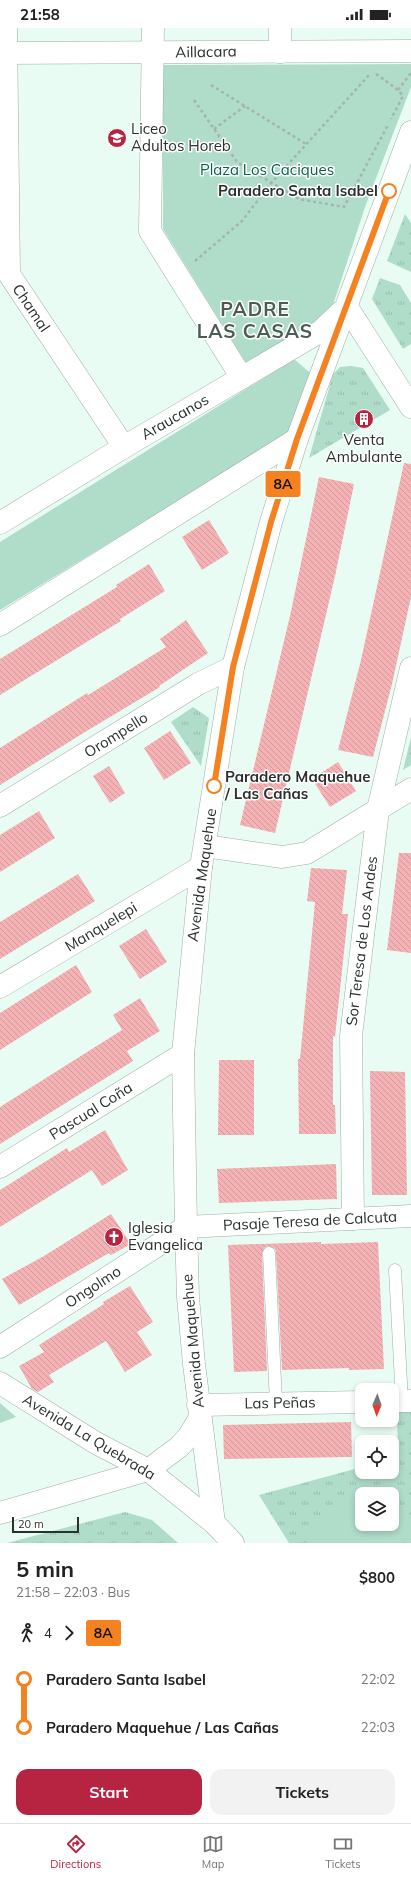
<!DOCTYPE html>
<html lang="en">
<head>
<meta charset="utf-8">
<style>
	:root { --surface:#fff; --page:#f2f2f2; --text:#222; --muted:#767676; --line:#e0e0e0; --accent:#b62442 }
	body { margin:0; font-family:Mulish,sans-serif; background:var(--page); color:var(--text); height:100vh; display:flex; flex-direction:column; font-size:15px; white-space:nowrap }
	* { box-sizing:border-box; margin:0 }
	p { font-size:13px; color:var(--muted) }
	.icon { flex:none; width:22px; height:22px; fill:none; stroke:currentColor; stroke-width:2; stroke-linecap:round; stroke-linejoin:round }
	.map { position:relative; height:1515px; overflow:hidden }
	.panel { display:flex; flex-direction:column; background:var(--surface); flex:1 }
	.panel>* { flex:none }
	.badge { padding:0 8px; border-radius:3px; font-size:14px; line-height:26px }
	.needle { width:26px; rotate:182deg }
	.tools { position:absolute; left:355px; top:1355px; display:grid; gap:8px }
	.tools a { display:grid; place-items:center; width:44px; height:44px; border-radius:8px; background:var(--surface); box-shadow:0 2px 6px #0003; font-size:20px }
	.scale { position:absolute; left:12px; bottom:10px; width:67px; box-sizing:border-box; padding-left:4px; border:2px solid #29302d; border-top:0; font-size:11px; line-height:14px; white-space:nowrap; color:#29302d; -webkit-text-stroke:3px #fff; paint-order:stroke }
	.map>.badge { position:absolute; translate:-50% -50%; box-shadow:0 0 0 2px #fff }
	.legs { display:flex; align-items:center; gap:6px; height:44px; padding:0 16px; font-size:13px }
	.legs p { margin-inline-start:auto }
	.summary { display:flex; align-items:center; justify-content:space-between; height:68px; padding:0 16px }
	h1 { font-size:22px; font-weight:700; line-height:30px }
	.button { display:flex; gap:8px; margin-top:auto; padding:8px 16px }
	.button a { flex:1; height:46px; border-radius:12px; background:var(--accent); color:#fff; font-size:16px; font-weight:700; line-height:46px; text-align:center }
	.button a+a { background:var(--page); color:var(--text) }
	ul { padding:0 16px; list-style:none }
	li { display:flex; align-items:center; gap:14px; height:48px; font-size:15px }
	li i { display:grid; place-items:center; width:6px; height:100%; margin:0 5px; background:currentColor }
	li i::after { content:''; width:10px; height:10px; margin:-5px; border:3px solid; border-radius:50%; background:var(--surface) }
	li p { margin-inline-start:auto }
	li:first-child i { background:linear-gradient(#0000 50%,currentColor 0) }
	li:last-child i { background:linear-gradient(currentColor 50%,#0000 0) }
	.status { display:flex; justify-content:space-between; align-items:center; height:28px; padding:0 20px; background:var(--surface); direction:ltr }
	.status svg { height:11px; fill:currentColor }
	.dock { display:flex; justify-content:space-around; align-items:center; height:56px; border-top:1px solid var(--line); background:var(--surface); font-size:11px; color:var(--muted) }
	.dock a { display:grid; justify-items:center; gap:2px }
	.dock .on { color:var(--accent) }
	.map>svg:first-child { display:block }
	.grass { fill:url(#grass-tufts); fill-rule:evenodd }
	.green { fill:#b0dcca }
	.building { fill:url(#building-back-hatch) }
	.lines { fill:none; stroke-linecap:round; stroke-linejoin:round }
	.lane-casing { stroke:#9dafa7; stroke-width:13 }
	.street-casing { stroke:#9dafa7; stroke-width:23 }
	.secondary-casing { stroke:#9dafa7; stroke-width:23 }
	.path { stroke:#a5b4ad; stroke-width:2.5; stroke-dasharray:3 3; stroke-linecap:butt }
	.lane { stroke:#fff; stroke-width:12 }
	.street { stroke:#fff; stroke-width:22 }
	.secondary { stroke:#fff; stroke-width:22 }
	.line-1-casing { stroke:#fff; stroke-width:9 }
	.line-1 { stroke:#f58220; stroke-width:6 }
	.stop-1-dot { fill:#fff; stroke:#f58220; stroke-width:2 }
	.labels { text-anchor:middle; stroke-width:3; stroke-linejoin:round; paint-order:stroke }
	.street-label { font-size:15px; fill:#29302d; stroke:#fff }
	.poi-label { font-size:15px; fill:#29302d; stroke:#fff; text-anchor:start }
	.park-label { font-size:15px; fill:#0b6048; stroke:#fff }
	.stop-label { font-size:15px; font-weight:bold; fill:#29302d; stroke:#fff; text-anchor:end }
	.district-label { font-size:19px; font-weight:bold; letter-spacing:1px; fill:#4b5c55; stroke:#fff }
</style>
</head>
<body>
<div class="status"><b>21:58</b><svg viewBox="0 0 49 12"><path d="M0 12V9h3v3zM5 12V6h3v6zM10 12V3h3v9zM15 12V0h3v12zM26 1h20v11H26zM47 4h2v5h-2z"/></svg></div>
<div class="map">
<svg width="411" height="1515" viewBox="0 0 411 1515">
	<defs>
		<pattern id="grass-tufts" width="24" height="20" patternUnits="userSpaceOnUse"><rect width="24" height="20" fill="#b0dcca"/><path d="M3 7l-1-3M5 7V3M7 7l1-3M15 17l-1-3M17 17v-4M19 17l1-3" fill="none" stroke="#97bdae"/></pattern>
		<pattern id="building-back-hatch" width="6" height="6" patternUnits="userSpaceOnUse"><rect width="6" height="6" fill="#f4b2b5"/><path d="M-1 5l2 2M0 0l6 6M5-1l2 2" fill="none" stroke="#d1999c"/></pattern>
	</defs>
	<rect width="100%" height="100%" fill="#e8fcf3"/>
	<!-- grass -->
	<g class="grass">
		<path d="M405,186L411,195V244L387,233Z"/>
		<path d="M380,250L400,257L411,275V316L403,321L372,271Z"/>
		<path d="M351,338L363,340L390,382L309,430L333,346L340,339Z"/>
		<path d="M193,679L209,690L201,738L171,694Z"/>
		<path d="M411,709V737L403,742Z"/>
		<path d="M397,1383H411V1515H289L259,1467L362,1439V1444H392V1430L398,1428ZM362,1466H392V1496H362Z"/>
		<path d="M125,1484L152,1492L178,1515H7Z"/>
	</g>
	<!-- green -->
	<g class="green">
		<path d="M411,36V59L365,179L333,277L315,295L246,335L163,201V37Z"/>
		<path d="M294,331L315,349L298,399L0,582V514Z"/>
		<path d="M0,1375L16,1389L0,1395Z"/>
		<path d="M383,1454L391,1466H364Z"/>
		<path d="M362,1467V1496H392V1468L411,1499V1509L401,1515H307L301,1506Z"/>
	</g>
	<!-- building -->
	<g class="building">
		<path d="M404,435L411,436V569L392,656L373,729L338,722L361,632Z"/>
		<path d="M319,449L354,456L335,548L275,805L240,797L290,588Z"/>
		<path d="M209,492L229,525L202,542L182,509Z"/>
		<path d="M149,536L165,563L120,591L121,593L0,667V631L117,559L116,557Z"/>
		<path d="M186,592L208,625L159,658L160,659L85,704L0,757V720L87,665L88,667L166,619L160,611Z"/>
		<path d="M170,703L191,735L164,752L144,720Z"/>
		<path d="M338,734L356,763L330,779L312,751Z"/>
		<path d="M109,738L125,765L110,775L93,748Z"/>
		<path d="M39,783L55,810L0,844V807Z"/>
		<path d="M399,825H411V925L387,922Z"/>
		<path d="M311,840L347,842L342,886H348L335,1009L333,1008V1077H335L336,1106H299L298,1031H300L315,874L307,873Z"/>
		<path d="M78,846L95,873L0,931V894Z"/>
		<path d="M146,901L167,934L140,951L119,918Z"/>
		<path d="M76,937L92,964L0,1022V985Z"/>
		<path d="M140,970L160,1003L127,1023L133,1033L0,1116V1079L122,1002L113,987Z"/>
		<path d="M219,1032H254V1107H218Z"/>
		<path d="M370,1043L405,1044L407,1167H372Z"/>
		<path d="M105,1102L128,1142L102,1158L92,1142L0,1199V1162L67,1120L69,1124Z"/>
		<path d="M336,1136L337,1171L219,1175L217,1141Z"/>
		<path d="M111,1186L131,1216L111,1227L109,1225L19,1277L2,1251L44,1228Z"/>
		<path d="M321,1214V1216L378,1214L384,1341L349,1342V1340L282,1342L276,1225L275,1221L269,1218L265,1219L262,1225L267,1343L234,1344L228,1217Z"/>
		<path d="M130,1258L153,1294L137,1304L152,1327L125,1344L106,1313L49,1347L54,1354L38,1364L32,1361L19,1338L44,1324L39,1317L104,1276L103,1274Z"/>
		<path d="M351,1394L352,1429L224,1431L223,1397Z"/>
	</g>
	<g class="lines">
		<!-- lane casing -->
		<g class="lane-casing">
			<g id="lane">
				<path d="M269,1225L276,1375"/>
				<path d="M395,1242L402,1373"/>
			</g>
		</g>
		<!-- street casing -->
		<g class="street-casing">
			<g id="street">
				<path d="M6,0L9,246L124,419"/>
				<path d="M153,0L150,203L242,350"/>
				<path d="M280,24V0"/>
				<path d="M0,25L411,23"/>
				<path d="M0,778L198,656L233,639"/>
				<path d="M205,818L282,829L307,825L411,761"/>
				<path d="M0,959L201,839"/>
				<path d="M0,1139L183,1026"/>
				<path d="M353,1191L351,1008L378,782L411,640"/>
				<path d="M0,1319L186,1199L411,1188"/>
				<path d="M392,1373H411"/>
				<path d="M198,1377L362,1374"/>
			</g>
		</g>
		<!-- secondary casing -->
		<g class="secondary-casing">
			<g id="secondary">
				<path d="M347,279L411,379"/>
				<path d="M0,495L124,419L321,303L341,284"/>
				<path d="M0,597L297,411"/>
				<path d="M0,1355L96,1415L148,1442L214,1495L233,1515"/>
				<path d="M0,1485L148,1442L179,1419L189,1408L199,1391"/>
				<path d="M214,1495L194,1336L188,1269L186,1199L183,1026L201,839L233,639L271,494L297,411L411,104"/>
			</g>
		</g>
		<!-- path -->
		<g class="path">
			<path d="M376,46L398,62L403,68L391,91"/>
			<path d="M211,57L306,116"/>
			<path d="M398,62L411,45"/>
			<path d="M194,72L237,134L299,171L344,179L388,97"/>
			<path d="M214,101L245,78"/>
			<path d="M195,233L242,193L272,154L370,46"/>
		</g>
		<!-- lane -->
		<use href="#lane" class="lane"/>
		<!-- street -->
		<use href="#street" class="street"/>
		<!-- secondary -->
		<use href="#secondary" class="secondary"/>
	</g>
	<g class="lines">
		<!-- line-1 casing -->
		<g class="line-1-casing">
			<path id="line-1" d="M214,758L233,639L271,494L297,411L389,163"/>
		</g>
		<!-- line-1 -->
		<use href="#line-1" class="line-1"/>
	</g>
	<!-- icons -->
	<defs>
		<g id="school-disc" transform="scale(1)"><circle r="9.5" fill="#b62442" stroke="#fff"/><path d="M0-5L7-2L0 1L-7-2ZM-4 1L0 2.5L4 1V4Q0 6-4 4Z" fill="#fff"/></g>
		<g id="building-disc" transform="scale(1)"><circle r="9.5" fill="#b62442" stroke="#fff"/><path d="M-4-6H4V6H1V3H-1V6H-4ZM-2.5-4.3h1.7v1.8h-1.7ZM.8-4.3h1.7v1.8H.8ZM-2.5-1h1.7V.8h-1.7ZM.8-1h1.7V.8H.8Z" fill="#fff"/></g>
		<g id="church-disc" transform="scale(1)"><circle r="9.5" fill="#b62442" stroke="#fff"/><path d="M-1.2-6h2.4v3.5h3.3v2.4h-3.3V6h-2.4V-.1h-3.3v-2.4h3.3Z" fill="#fff"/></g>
	</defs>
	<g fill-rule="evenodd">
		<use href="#school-disc" x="117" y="110"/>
		<use href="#building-disc" x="364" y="391"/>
		<use href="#church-disc" x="114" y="1209"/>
	</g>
	<!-- markers -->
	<g class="stop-1-dot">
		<circle cx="389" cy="163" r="7"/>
		<circle cx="214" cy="758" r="7"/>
	</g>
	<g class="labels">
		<!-- street labels -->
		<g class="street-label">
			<text transform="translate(206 24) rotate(-1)" y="5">Aillacara</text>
			<text transform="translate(31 280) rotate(56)" y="5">Chamal</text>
			<text transform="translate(175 389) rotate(-30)" y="5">Araucanos</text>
			<text transform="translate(116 707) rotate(-32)" y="5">Orompello</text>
			<text transform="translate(202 847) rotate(-82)" y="5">Avenida Maquehue</text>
			<text transform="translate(101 899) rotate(-31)" y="5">Manquelepi</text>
			<text transform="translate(362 913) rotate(-83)" y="5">Sor Teresa de Los Andes</text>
			<text transform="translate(91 1083) rotate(-32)" y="5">Pascual Coña</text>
			<text transform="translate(310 1193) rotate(-3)" y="5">Pasaje Teresa de Calcuta</text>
			<text transform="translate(93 1259) rotate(-33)" y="5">Ongolmo</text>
			<text transform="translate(193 1313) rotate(-95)" y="5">Avenida Maquehue</text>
			<text transform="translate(280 1375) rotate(-1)" y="5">Las Peñas</text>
			<text transform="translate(89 1409) rotate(31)" y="5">Avenida La Quebrada</text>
		</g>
		<!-- poi labels -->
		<g class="poi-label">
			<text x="131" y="106">Liceo<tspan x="131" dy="17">Adultos Horeb</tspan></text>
			<text x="364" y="417" text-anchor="middle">Venta<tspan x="364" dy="17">Ambulante</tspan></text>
			<text x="128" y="1205">Iglesia<tspan x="128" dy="17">Evangelica</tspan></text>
		</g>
		<!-- park labels -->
		<g class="park-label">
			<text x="267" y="147">Plaza Los Caciques</text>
		</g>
		<!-- stop labels -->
		<g class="stop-label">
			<text x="378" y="168">Paradero Santa Isabel</text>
			<text x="225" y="754" text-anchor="start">Paradero Maquehue<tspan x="225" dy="17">/ Las Cañas</tspan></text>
		</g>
		<!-- district labels -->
		<g class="district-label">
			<text x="255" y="288">PADRE<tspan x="255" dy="22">LAS CASAS</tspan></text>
		</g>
	</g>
</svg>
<div class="tools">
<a><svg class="needle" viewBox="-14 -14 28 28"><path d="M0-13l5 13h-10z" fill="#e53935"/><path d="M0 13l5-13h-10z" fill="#767676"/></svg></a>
<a><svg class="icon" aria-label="locate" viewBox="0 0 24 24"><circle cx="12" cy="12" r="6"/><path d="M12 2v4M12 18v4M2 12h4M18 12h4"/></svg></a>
<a><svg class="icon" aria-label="layers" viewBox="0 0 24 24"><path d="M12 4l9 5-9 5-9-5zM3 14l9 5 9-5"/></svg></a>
</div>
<div class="scale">20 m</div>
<b class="badge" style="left:283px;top:456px;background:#f58220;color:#111">8A</b>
</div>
<section class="panel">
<div class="summary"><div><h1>5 min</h1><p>21:58 – 22:03 · Bus</p></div><b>$800</b></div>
<div class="legs"><svg class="icon" aria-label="walk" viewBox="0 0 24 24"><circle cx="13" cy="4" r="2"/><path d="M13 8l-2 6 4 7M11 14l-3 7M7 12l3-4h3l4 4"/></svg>4<svg class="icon" aria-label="forward" viewBox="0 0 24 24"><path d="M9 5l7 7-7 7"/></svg><b class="badge" style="background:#f58220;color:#111">8A</b></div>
<ul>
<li><i style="color:#f58220"></i><b>Paradero Santa Isabel</b><p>22:02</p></li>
<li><i style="color:#f58220"></i><b>Paradero Maquehue / Las Cañas</b><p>22:03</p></li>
</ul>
<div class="button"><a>Start</a><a>Tickets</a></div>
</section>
<nav class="dock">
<a class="on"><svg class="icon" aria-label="directions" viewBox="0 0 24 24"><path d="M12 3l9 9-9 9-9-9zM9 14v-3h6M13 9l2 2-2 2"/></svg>Directions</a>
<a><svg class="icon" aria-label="map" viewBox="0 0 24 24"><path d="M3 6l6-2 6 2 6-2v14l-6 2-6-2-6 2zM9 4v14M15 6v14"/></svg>Map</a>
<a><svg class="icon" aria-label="tickets" viewBox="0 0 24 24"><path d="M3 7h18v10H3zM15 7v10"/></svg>Tickets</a>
</nav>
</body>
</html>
